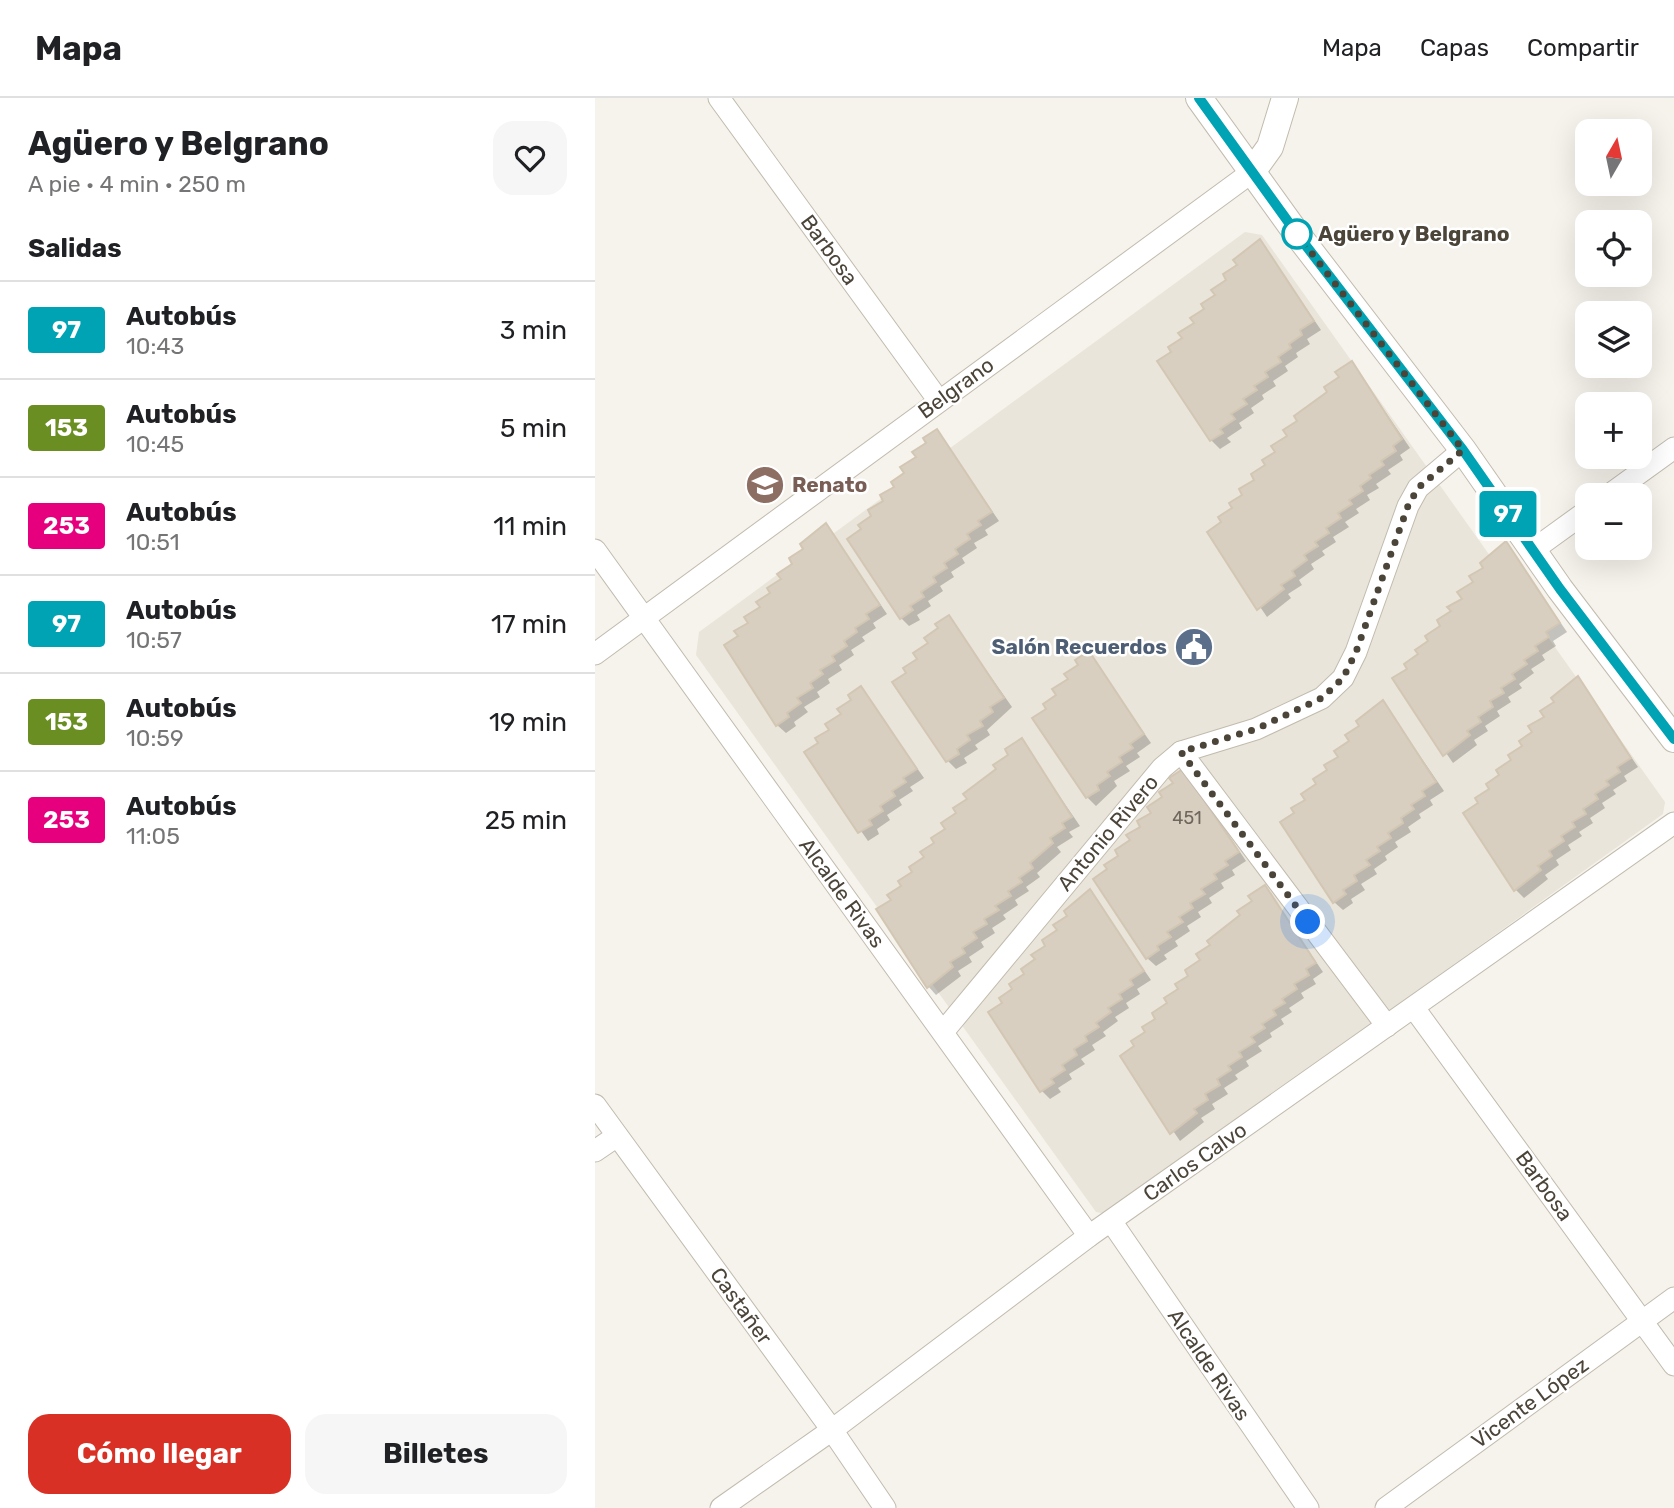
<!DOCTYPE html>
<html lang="es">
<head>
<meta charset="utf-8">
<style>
	:root { --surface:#fff; --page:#f6f6f6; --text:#202124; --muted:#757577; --line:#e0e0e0; --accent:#d93025 }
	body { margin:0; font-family:Rubik,sans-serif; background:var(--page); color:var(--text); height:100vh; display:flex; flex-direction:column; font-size:26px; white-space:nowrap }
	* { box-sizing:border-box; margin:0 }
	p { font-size:23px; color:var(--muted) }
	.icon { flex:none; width:38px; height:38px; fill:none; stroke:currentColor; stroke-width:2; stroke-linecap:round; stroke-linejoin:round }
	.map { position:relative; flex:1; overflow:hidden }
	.drawer { display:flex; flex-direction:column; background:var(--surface); width:595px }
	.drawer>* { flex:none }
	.badge { padding:0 14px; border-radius:5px; font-size:24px; line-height:46px }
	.needle { width:46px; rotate:9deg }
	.controls { position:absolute; left:980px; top:21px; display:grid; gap:14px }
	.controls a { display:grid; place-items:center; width:77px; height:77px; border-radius:14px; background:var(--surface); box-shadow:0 7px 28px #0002; font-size:35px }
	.you { position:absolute; width:35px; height:35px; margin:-18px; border:5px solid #fff; border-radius:50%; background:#1a73e8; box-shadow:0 0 0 10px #1a73e833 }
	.map>.badge { position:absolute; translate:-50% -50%; box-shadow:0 0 0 4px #fff }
	h2 { padding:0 28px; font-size:26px; line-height:63px }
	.round { display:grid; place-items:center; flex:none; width:74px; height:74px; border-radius:21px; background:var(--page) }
	.head { display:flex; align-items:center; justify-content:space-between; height:119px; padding:0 28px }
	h1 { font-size:33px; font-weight:700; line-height:52px }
	.cta { display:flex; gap:14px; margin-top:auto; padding:14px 28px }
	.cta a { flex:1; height:80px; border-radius:21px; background:var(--accent); color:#fff; font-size:28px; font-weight:700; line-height:80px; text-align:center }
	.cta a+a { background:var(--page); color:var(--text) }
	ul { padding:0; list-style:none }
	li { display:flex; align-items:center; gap:21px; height:98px; padding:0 28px; border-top:2px solid var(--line) }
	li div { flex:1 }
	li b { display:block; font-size:26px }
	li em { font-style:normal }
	li .badge { min-width:77px; font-weight:700; text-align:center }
	header { display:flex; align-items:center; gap:42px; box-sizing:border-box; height:98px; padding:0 35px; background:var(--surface); border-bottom:2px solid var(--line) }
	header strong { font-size:33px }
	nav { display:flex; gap:38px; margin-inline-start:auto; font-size:24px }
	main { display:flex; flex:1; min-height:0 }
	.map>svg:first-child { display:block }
	.residential { fill:#eae5da }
	.shadow { fill:#0003 }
	.building { fill:#d8cfc1; stroke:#d3c7b4; stroke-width:2 }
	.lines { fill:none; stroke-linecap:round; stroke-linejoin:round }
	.minor-casing { stroke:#c2bbae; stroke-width:23 }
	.tertiary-casing { stroke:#c2bbae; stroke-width:28 }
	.minor { stroke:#fff; stroke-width:21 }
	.tertiary { stroke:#fff; stroke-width:26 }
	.line-casing { stroke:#fff; stroke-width:16 }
	.line { stroke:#00a3b4; stroke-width:10 }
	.walk { stroke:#4b4439; stroke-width:7; stroke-dasharray:0 12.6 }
	.stop-dot { fill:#fff; stroke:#00a3b4; stroke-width:3.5 }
	.labels { text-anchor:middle; stroke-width:5; stroke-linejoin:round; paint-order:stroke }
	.number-label { font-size:18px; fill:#6e675b }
	.stop-label { font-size:21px; font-weight:bold; fill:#4b4439; stroke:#fff; text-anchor:start }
	.street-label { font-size:21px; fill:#4b4439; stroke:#fff }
	.education-label { font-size:21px; font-weight:bold; fill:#785e54; stroke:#fff; text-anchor:start }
	.service-label { font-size:21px; font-weight:bold; fill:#4e5e75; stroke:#fff; text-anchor:end }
</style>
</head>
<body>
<header>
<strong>Mapa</strong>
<nav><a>Mapa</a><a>Capas</a><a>Compartir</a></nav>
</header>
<main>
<section class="drawer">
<div class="head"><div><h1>Agüero y Belgrano</h1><p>A pie · 4 min · 250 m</p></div><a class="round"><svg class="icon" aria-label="heart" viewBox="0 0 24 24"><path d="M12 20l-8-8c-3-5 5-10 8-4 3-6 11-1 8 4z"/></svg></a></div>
<h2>Salidas</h2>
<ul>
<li><span class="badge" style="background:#00a3b4;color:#fff">97</span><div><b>Autobús</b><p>10:43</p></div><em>3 min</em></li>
<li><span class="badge" style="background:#6b8e23;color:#fff">153</span><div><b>Autobús</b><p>10:45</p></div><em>5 min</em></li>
<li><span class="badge" style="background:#e6007e;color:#fff">253</span><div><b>Autobús</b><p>10:51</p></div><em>11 min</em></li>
<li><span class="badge" style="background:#00a3b4;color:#fff">97</span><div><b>Autobús</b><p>10:57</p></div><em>17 min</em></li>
<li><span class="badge" style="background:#6b8e23;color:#fff">153</span><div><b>Autobús</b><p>10:59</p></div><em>19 min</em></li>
<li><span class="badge" style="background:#e6007e;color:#fff">253</span><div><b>Autobús</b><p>11:05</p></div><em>25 min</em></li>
</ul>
<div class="cta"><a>Cómo llegar</a><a>Billetes</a></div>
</section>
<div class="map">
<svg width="1079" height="1410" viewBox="0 0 1079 1410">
	<rect width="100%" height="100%" fill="#f6f3ec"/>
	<!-- residential -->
	<path class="residential" d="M650,134L667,137L1070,704L1068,716L511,1116L501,1114L101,557L104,534Z"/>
	<!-- shadow -->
	<g class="shadow">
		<path d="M665,143L726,232L712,241L715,246L701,255L703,259L690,268L693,273L678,283L681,288L667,297L669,301L656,310L659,315L644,325L647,330L632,340L636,344L625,351L616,342L579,255Z"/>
		<path d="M757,265L815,350L805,357L808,362L793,372L796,376L781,386L784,390L772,397L775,402L761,411L764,415L750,424L754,429L738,439L741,444L727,453L730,457L716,466L719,471L704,482L707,487L693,496L696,500L672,519L614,434L629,425L715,310L713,308L734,294Z"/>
		<path d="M342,333L404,423L390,432L393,437L379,445L382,450L367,460L370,465L356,474L359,479L345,488L348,493L333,503L336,508L322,517L325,522L314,528L306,520L268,432Z"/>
		<path d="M231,427L292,516L278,525L281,530L267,539L270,543L256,552L259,557L244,567L247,572L233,581L235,585L222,594L225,599L209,609L213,614L199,624L201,628L191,635L182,627L155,525Z"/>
		<path d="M911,445L972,534L958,543L961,548L947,557L950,562L936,571L939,575L924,586L927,590L913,599L916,604L902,613L905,618L890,628L893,633L879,642L882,647L858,665L800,581L815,571Z"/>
		<path d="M354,519L417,609L392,632L395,637L380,647L383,651L369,660L372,665L361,671L353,663L313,575Z"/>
		<path d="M493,555L556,645L542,655L545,659L531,668L535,673L519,683L522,688L501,708L492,699L453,611Z"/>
		<path d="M982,580L1043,669L1029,678L1032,683L1018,692L1021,696L1007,705L1010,710L995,720L998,725L984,734L987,738L973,747L976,752L961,762L964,767L950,777L953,781L929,800L921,792L886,706L972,591L970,588Z"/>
		<path d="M266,590L329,680L315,689L318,693L304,702L307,707L292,717L295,722L282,731L284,736L273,743L212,655L226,646Z"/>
		<path d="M788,604L849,693L835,702L838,707L824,716L826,720L813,729L816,734L800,744L803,749L790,758L792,762L779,771L782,776L766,786L770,792L756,801L758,805L748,812L739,804L701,716Z"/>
		<path d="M426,642L485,728L474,734L478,739L462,749L466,754L442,775L445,779L431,789L434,793L420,802L423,807L408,817L411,821L397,830L400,835L386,844L389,849L374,859L377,864L363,873L366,878L341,897L333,888L298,803L374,702Z"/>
		<path d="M597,682L651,763L637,772L640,777L626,785L629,790L614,800L617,805L603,814L606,819L592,828L595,833L580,843L583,848L569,857L572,861L561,868L552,860L515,772L558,716Z"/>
		<path d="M670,789L728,874L718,881L721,886L706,895L709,900L694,910L697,914L686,921L689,926L675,935L677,939L663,948L667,953L651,963L654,968L640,977L643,981L629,990L633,996L617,1006L620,1011L606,1020L609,1024L585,1043L527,958L542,949L618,848Z"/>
		<path d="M495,794L556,882L542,891L545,896L531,905L534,910L520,919L523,923L508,934L511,938L497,947L500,952L486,961L490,966L474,976L477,981L463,990L466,994L455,1001L447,993L409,905Z"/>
	</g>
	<!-- building -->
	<g class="building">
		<path d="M665,141L719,223L705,232L707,237L694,246L696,250L683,259L686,264L670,274L673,279L659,288L662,292L648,301L652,306L636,316L640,321L625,331L628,335L615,343L562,263L576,254L573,249L587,240L583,235L599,225L595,220L609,211L606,206L620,197L616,192L631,182L628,176L642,167L638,162Z"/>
		<path d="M757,263L807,341L798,348L801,353L786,363L789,367L774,377L776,380L765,388L768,393L754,402L757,406L743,415L746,420L731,430L734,435L720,444L723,448L709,457L712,462L697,473L700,478L686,487L689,491L662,512L612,434L626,424L623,419L637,410L634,405L647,397L644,391L659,382L656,376L670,367L667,362L680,354L676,348L692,338L688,332L702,323L699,318L732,294L729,289L744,279L740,274Z"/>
		<path d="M342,331L397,414L383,423L386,427L372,436L375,441L360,451L363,456L349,465L352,470L338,479L341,484L326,494L329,499L315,508L318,512L305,521L252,441L266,431L263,427L276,418L273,412L288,403L285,397L299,389L296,384L309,375L305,369L321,359L317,354L331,345L328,340Z"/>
		<path d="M231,425L285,507L271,516L274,521L260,530L262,534L249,543L252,548L237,558L240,563L225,572L228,576L215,585L218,590L202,600L206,605L192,615L194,619L181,628L129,547L143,538L139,533L153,525L149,519L165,509L161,504L175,495L172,490L186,481L182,476L197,466L194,460L208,451L205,446Z"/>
		<path d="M911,443L965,525L951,534L954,539L940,548L943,553L929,562L932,566L917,576L920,581L906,590L909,595L895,603L898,609L883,619L886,624L872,633L875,637L848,658L797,580L812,571L809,566L823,556L820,552L833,543L830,538L845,528L842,522L856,513L852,509L867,501L862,494L878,484L874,478L888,470L885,465Z"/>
		<path d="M354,517L409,600L395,609L398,614L385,623L388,628L372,637L375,642L362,651L364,656L351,664L297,584L311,575L308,570L322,561L318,555L333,545L329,540L343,530L340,526Z"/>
		<path d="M494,553L549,636L535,646L538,650L524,659L527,664L512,674L515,678L502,687L504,692L491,700L437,620L451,611L448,606L461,597L457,591L473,581L469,576L483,567L480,562Z"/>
		<path d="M983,578L1036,660L1022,669L1025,674L1011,683L1014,687L1000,696L1003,701L988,711L991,716L977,724L980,729L966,738L969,743L954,753L957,758L943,768L946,772L919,793L868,715L883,705L880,700L894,691L891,686L904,677L901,672L916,662L913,657L927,648L924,643L937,634L933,628L949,619L945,613L959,604L956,600Z"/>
		<path d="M266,588L322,671L308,680L311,684L297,693L300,698L285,708L288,713L274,722L277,727L263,735L209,654L223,645L220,640L234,632L230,626L246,616L242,611L256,602L253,597Z"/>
		<path d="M788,602L841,684L827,693L830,698L816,707L819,711L806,720L808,725L793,735L796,740L782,749L785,753L771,762L775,767L759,777L762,783L748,792L751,796L738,805L685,724L699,715L696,710L710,702L706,696L721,686L718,681L732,672L729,667L743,659L739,653L754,643L750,637L764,628L761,623Z"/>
		<path d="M427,640L477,719L467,725L470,730L455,740L458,745L435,765L438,770L424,780L427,784L413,793L416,798L400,808L404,812L389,821L392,826L378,834L382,840L367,850L370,855L355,864L358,869L332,890L281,811L296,802L292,797L306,788L303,783L317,774L314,769L329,759L325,754L339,745L336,740L350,731L346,725L361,715L358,710L372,701L368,696L401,671L398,667L413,657L410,651Z"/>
		<path d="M588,671L644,754L630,763L633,767L619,776L622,781L606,791L610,796L595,805L598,810L584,819L588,824L572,834L576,839L562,848L564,852L551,861L498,781L512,771L509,767L523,758L520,752L535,742L531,737L545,729L542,723L556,715L552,709L567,699L564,694L578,685L574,680Z"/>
		<path d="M670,787L721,865L711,871L714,877L699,886L702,891L687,901L690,905L678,912L681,917L667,926L670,930L656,939L660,944L644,954L647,959L633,968L636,972L622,981L625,987L610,996L613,1002L599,1011L602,1015L575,1036L525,958L539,948L536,943L550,934L547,929L560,921L557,915L572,905L569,900L583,891L580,886L593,878L590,872L605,862L601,856L615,847L612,843L645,817L642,813L657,803L653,798Z"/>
		<path d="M495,791L549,873L535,882L538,887L524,896L527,901L513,910L516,914L501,925L504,929L490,938L492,943L479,951L482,957L467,967L470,972L456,981L459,985L445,994L393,914L407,905L404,900L417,891L414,886L429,876L426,871L440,861L436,857L450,848L447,842L462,832L458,827L472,818L469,813Z"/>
	</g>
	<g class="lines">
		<!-- minor casing -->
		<g class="minor-casing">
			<g id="minor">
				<path d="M124,0L344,303"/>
				<path d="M1014,397L1079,350"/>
				<path d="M0,452L494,1138"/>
				<path d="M938,452L992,413"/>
				<path d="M0,556L657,74"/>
				<path d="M586,654L792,928"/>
				<path d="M819,910L1079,1267"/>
				<path d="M348,934L567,670L586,654L661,631L727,600L748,580L761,554L813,408L823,390L868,352"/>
				<path d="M0,1007L237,1332L290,1410"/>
				<path d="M0,1053L22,1038"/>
				<path d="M516,1123L713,1410"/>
				<path d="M126,1410L237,1332L494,1138L1079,725"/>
				<path d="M791,1410L1079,1200"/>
			</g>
		</g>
		<!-- tertiary casing -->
		<g class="tertiary-casing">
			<g id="tertiary">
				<path d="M604,0L702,136L868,352L965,491L1079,641"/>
				<path d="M657,74L675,49L690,0"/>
			</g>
		</g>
		<!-- minor -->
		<use href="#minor" class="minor"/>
		<!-- tertiary -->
		<use href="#tertiary" class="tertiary"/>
	</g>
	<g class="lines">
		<!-- line casing -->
		<g class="line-casing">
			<path id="line" d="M604,0L702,136L868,352L965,491L1079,641"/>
		</g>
		<!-- line -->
		<use href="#line" class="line"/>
		<!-- walk -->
		<path class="walk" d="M702,136L868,352L823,390L813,408L761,554L748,580L727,600L661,631L586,654L713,824"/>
	</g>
	<!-- icons -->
	<defs>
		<g id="school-disc" transform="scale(2.0125)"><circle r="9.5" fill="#8d6e63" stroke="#fff"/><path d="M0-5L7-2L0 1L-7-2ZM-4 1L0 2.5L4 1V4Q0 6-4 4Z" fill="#fff"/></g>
		<g id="civic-disc" transform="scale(2.0125)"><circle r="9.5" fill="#5c6f8a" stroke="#fff"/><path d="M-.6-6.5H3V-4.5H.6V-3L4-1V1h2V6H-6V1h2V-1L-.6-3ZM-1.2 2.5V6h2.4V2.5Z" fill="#fff"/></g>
	</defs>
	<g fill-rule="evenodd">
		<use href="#school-disc" x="170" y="387"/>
		<use href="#civic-disc" x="599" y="549"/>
	</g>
	<!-- markers -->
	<circle class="stop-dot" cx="702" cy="136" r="14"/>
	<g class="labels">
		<!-- number labels -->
		<g class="number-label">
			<text x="592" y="726">451</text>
		</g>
		<!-- stop labels -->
		<g class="stop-label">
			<text x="723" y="143">Agüero y Belgrano</text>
		</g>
		<!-- street labels -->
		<g class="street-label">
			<text transform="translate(234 152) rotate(54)" y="7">Barbosa</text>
			<text transform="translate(361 290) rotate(-36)" y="7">Belgrano</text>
			<text transform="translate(513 735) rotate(-50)" y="7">Antonio Rivero</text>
			<text transform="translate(247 795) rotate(54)" y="7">Alcalde Rivas</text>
			<text transform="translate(600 1064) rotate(-35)" y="7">Carlos Calvo</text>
			<text transform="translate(949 1088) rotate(54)" y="7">Barbosa</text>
			<text transform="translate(146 1208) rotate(54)" y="7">Castañer</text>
			<text transform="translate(614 1267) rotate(56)" y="7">Alcalde Rivas</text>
			<text transform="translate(935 1305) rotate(-36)" y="7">Vicente López</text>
		</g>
		<!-- education labels -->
		<g class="education-label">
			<text x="197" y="394">Renato</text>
		</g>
		<!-- service labels -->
		<g class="service-label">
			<text x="572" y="556">Salón Recuerdos</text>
		</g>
	</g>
</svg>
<div class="controls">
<a><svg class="needle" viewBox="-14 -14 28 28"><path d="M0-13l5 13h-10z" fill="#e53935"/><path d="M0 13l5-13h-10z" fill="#757577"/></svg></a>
<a><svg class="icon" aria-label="locate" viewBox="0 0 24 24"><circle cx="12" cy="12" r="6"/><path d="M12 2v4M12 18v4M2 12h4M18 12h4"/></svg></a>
<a><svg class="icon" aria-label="layers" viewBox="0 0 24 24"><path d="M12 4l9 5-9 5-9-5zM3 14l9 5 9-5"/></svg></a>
<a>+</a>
<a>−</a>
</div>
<div class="you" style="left:713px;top:824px"></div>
<b class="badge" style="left:913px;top:416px;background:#00a3b4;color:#fff">97</b>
</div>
</main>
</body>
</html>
